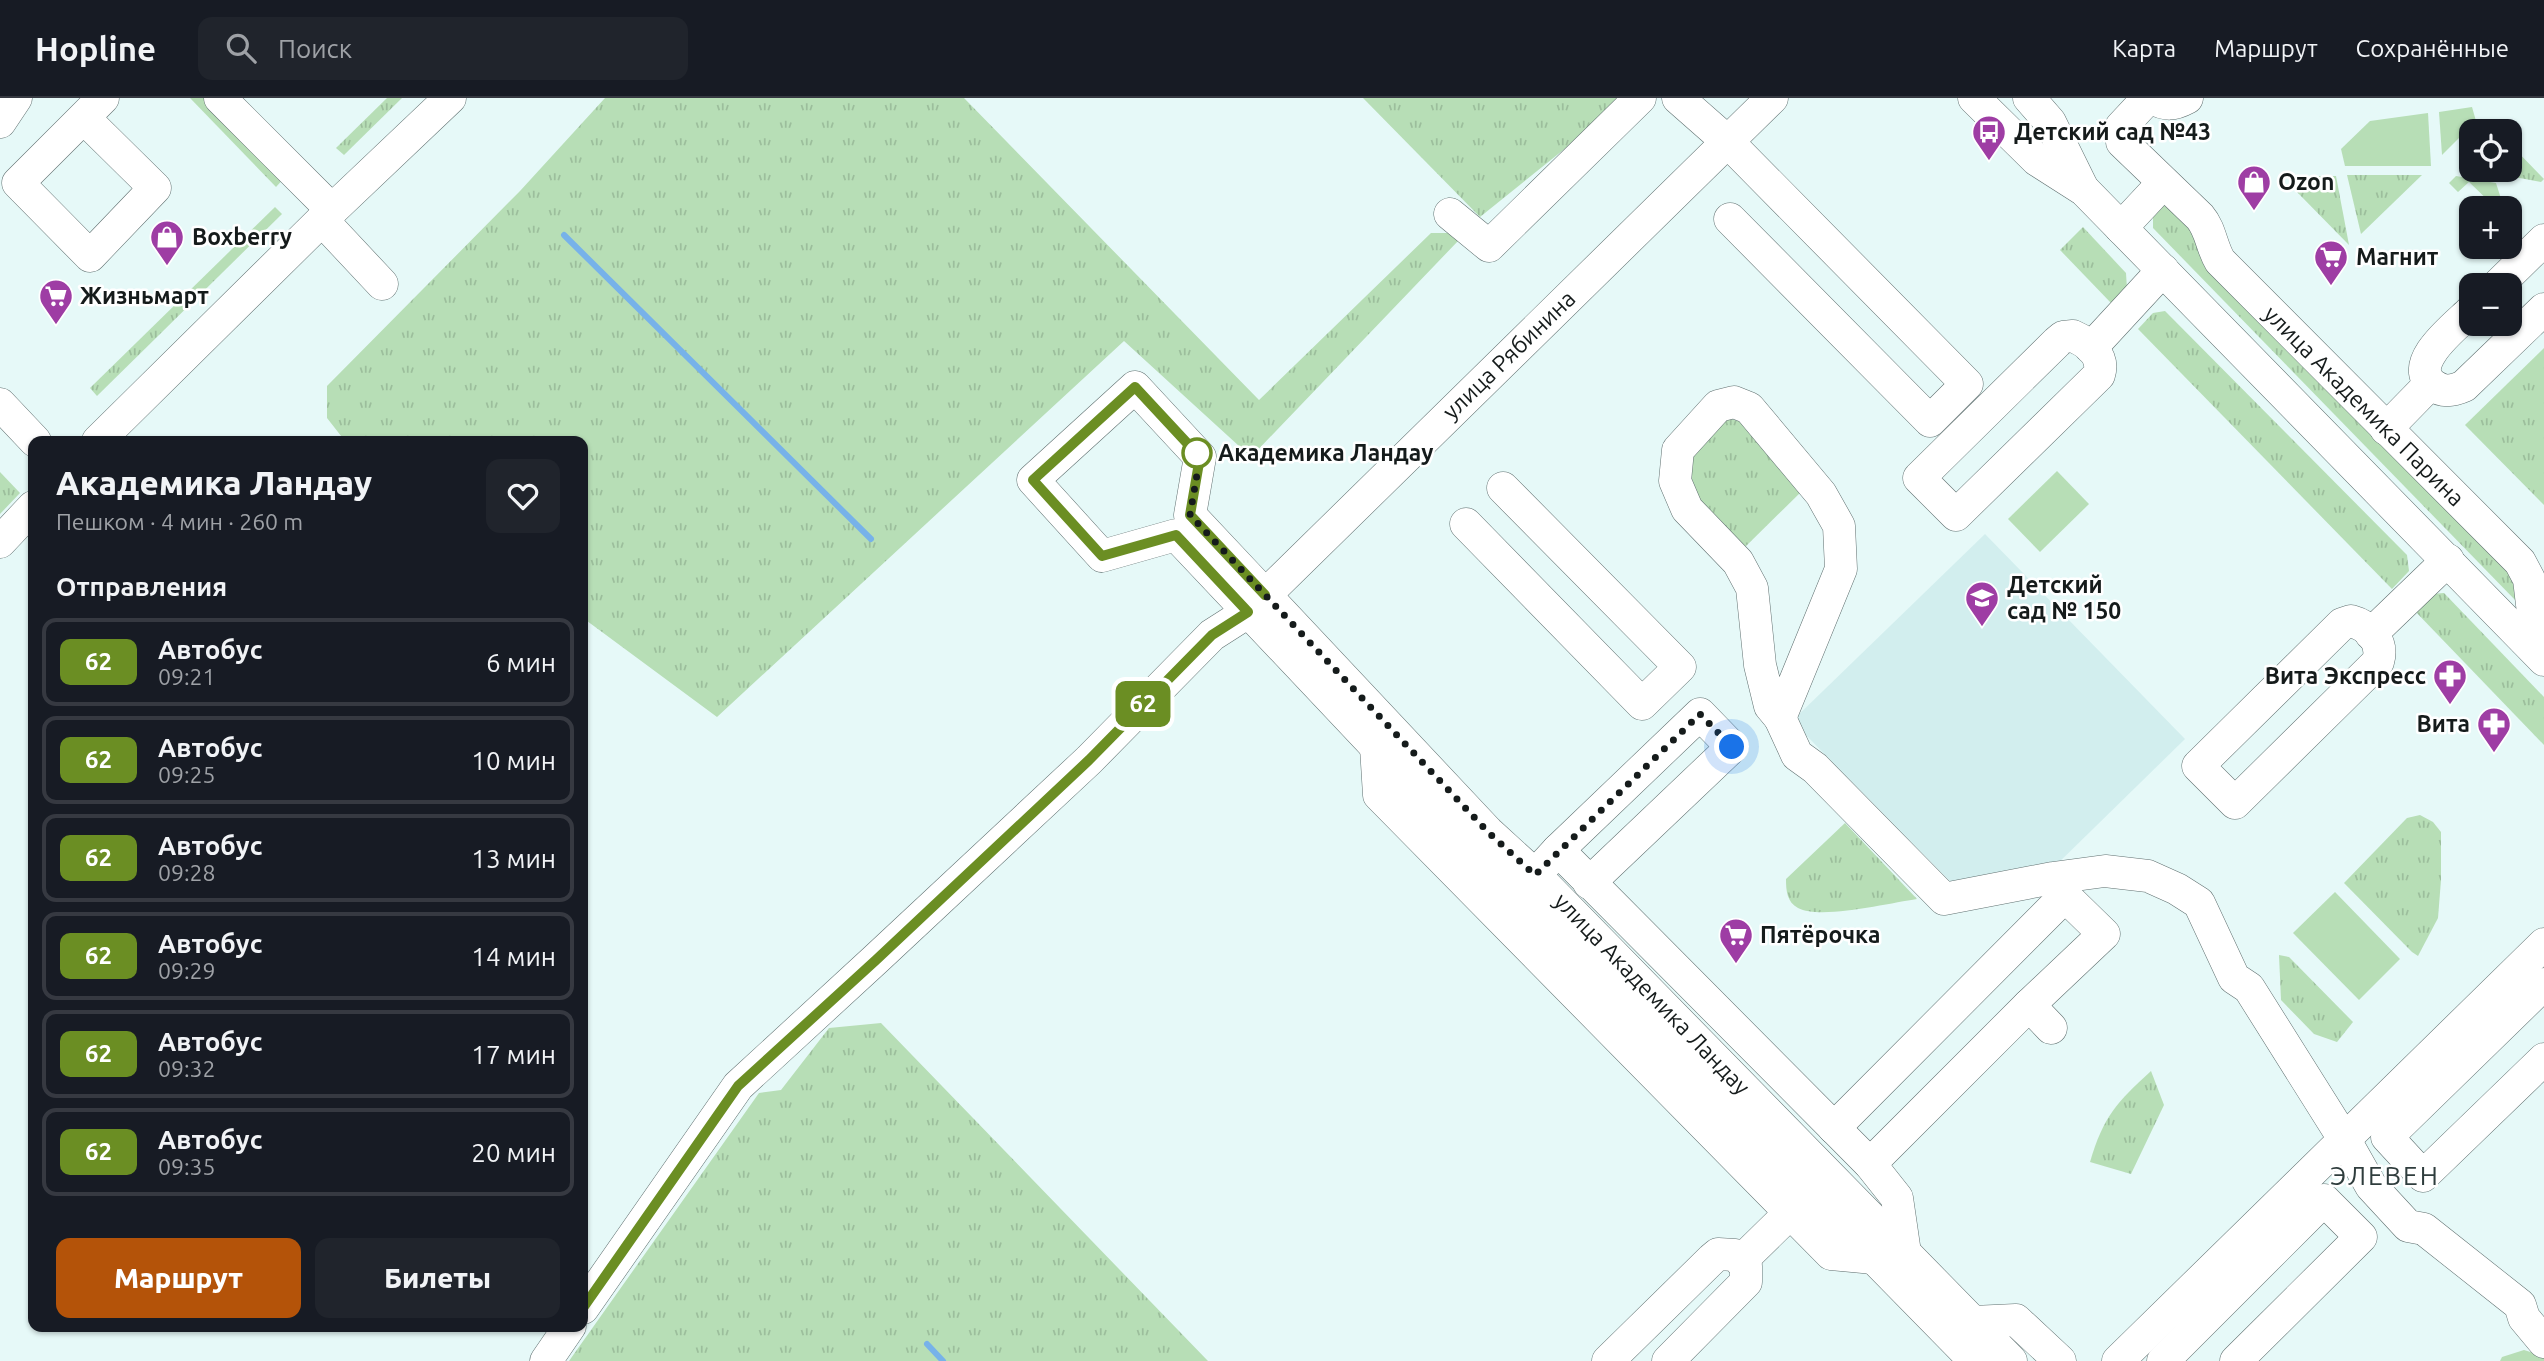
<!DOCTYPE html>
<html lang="ru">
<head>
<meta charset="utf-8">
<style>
	:root { --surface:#171b24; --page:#20242c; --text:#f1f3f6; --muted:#9ea1a6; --line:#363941; --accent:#b45309 }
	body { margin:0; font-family:Ubuntu,sans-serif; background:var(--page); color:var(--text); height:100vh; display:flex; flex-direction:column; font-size:26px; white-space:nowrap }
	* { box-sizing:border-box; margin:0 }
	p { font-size:23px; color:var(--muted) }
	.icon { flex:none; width:38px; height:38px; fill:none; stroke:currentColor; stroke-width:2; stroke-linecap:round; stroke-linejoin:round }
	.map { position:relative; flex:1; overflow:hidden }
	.details { position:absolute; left:28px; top:338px; width:560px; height:896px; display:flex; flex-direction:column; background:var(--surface); border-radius:14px; box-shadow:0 2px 5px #0004 }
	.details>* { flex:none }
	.badge { padding:0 14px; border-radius:10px; font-size:24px; line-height:46px }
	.fabs { position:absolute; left:2459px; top:21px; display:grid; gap:14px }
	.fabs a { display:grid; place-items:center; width:63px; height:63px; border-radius:14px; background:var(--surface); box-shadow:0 2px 5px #0004; font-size:35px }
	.you { position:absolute; width:35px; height:35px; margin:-18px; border:5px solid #fff; border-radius:50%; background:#1a73e8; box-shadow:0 0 0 10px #1a73e833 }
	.map>.badge { position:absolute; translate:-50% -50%; box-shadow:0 0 0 4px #fff }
	h2 { padding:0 28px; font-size:26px; line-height:63px }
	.round { display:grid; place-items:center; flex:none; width:74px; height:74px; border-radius:14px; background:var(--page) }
	.head { display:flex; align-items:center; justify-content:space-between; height:119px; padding:0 28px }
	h1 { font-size:33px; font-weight:800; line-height:52px }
	.button { display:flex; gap:14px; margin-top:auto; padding:14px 28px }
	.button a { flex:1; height:80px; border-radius:14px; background:var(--accent); color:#fff; font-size:28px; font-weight:800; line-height:80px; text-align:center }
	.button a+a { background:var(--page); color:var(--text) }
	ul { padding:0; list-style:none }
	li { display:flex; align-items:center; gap:21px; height:88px; margin:0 14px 10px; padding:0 14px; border:4px solid var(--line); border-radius:14px }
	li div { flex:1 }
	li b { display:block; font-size:26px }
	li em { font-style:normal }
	li .badge { min-width:77px; font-weight:700; text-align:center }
	header { display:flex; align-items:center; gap:42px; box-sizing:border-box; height:98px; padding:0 35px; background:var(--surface); border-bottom:2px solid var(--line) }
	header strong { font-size:33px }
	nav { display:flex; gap:38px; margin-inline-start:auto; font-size:24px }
	.search { width:490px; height:63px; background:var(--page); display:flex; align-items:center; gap:18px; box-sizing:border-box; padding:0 24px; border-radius:14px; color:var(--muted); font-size:26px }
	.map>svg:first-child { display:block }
	.built { fill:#d2eeee }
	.grass { fill:url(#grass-tufts) }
	.pitch { fill:#b7deb6 }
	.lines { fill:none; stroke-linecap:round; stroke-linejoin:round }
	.stream { stroke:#77b2e9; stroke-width:6 }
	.minor-casing { stroke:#607070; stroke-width:33 }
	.minor { stroke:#fff; stroke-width:32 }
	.line-casing { stroke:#fff; stroke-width:16 }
	.line { stroke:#6b8e23; stroke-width:10 }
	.walk { stroke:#151b1b; stroke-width:7; stroke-dasharray:0 12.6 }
	.stop-dot { fill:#fff; stroke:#6b8e23; stroke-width:3.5 }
	.labels { text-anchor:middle; stroke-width:5; stroke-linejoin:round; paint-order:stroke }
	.poi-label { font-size:23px; font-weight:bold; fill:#151b1b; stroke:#fff; text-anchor:start }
	.street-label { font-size:23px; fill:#151b1b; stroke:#fff }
	.stop-label { font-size:23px; font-weight:bold; fill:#151b1b; stroke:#fff; text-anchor:start }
	.quarter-label { font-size:26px; letter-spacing:2px; fill:#2f3d3d; stroke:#fff }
</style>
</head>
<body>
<header>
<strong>Hopline</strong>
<div class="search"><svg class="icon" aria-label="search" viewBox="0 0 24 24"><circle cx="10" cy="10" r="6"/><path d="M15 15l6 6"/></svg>Поиск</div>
<nav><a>Карта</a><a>Маршрут</a><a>Сохранённые</a></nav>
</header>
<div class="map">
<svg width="2544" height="1263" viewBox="0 0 2544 1263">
	<defs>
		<pattern id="grass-tufts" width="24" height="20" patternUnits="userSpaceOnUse" patternTransform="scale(1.75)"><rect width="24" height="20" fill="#b7deb6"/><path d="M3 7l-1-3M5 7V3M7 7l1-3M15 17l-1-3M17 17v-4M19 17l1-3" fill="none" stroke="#9cbe9c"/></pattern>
	</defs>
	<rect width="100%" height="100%" fill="#e6f9f8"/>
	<!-- built -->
	<path class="built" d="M1985,436L2185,641L2048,775L1955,788L1792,623Z"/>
	<!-- grass -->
	<g class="grass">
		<path d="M190,0H209L286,78L276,89Z"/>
		<path d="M387,0H402L344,57L336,50Z"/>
		<path d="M605,0H964L1259,302L1431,135H1450L1458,143L1251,359L1124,243L717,619L583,520V343H345L327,320V288L520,93Z"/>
		<path d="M1363,0H1628L1480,119Z"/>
		<path d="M2510,46L2544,81L2541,84L2509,78L2507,72H2510Z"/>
		<path d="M2347,77H2422L2361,136Z"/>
		<path d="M2314,78H2336L2349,147L2297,94Z"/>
		<path d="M2456,78L2496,85L2504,110H2496L2469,84L2458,94L2449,85Z"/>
		<path d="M2163,108L2177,109L2514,471L2517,504L2153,130V119Z"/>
		<path d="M275,109L282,116L97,298L90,290Z"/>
		<path d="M2083,129L2126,175L2127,191L2112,206L2060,152Z"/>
		<path d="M2165,213L2407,457L2409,473L2392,491L2138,231L2153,215Z"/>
		<path d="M2544,250V407L2465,327Z"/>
		<path d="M1725,319L1741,324L1804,391L1741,453L1684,385L1693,345Z"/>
		<path d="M0,374L20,395L0,416Z"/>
		<path d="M2444,495L2544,599V647L2413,511L2431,496Z"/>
		<path d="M2420,717L2433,724L2441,734V782L2438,820L2418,858L2412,854L2344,785L2407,720Z"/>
		<path d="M1845,725L1917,801C1889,805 1821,822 1798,810C1787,804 1786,793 1786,781Z"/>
		<path d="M2279,857L2289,859L2353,924L2337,944L2314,936L2281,902Z"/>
		<path d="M881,925L1208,1263H569L759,995L781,992L829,930Z"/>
		<path d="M2151,973L2164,1007L2131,1076L2090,1064C2103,1019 2117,1004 2151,973Z"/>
		<path d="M2524,1252L2544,1258V1263H2500L2502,1259Z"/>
	</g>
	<!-- pitch -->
	<g class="pitch">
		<path d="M2472,9L2476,23L2442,57L2439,14Z"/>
		<path d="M2428,15L2431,68H2345L2341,51L2370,23Z"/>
		<path d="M2057,373L2089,406L2040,454L2008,421Z"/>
		<path d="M2335,794L2400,861L2359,902L2293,835Z"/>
	</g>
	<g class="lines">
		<!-- stream -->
		<g class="stream">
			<path d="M564,137L871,441"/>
			<path d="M927,1246L943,1263"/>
		</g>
		<!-- minor casing -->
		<g class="minor-casing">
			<g id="minor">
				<path d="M220,0L332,112"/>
				<path d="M1678,0L1728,44L1967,286L1930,323L1730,121"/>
				<path d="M1974,0L2037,62L2084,92L2544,562"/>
				<path d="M2029,0L2050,24L2083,91"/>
				<path d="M2148,0L2121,29L2122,44L2200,119C2211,132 2211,148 2220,163L2520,464L2529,481L2534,523L2533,532L2525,542"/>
				<path d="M2152,0C2166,8 2174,7 2187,0"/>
				<path d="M84,20L155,90L90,158L18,85L103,0"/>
				<path d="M0,24L16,0"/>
				<path d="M1450,116L1489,148L1640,0"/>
				<path d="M322,122L382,186"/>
				<path d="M2121,130L2163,85"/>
				<path d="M2498,187L2544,142"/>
				<path d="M2471,213C2457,227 2405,266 2433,287C2443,295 2453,293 2464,288L2544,211"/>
				<path d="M2073,238C2089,245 2105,258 2099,277L1956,417L1919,380L2057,244L2063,239Z"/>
				<path d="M2091,250L2163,172"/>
				<path d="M1734,304L1749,310L1821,396L1839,428L1841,471L1780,620L1770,608L1760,567L1752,490L1738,464L1687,411L1675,383L1678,352L1718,308Z"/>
				<path d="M0,306L35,343"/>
				<path d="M2386,331L2430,286"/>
				<path d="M98,343L332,112L450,0"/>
				<path d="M1466,426L1642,606L1680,569L1503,390"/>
				<path d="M0,444L33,409"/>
				<path d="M2351,523C2370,528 2384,544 2378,564L2235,705L2198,668L2342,526Z"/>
				<path d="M2371,536L2448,462"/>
				<path d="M1780,620L1797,657L1815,670L1944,801L2053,780L2105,773L2148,778L2177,791L2199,805L2234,880L2249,890L2349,1049L2371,1088L2408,1128L2424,1131L2520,1207L2524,1220L2544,1244"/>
				<path d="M1376,649L1379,697L1831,1156L1874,1160"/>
				<path d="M1558,752L1700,616L1732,649L1589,785"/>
				<path d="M1535,777L1558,752L1870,1066L1897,1100L1905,1155"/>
				<path d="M2544,886L2387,1039L2423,1078L2544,961"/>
				<path d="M2029,907L2051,930"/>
				<path d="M1834,1030L2065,798L2104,836L2029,907L1870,1066"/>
				<path d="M1742,1162L1790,1115"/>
				<path d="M583,1210L738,988L876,861L1089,662L1212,537L1248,514L1772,0"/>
				<path d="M1973,1224L2016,1222L2060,1263"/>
				<path d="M546,1263L570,1228"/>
				<path d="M1608,1263L1712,1161L1718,1156L1735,1157L1746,1168V1184L1668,1263"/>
				<path d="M1975,1263L1464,742L1176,437L1102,458L1033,382L1135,289L1200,359L1190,417L1488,734L1535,777L2011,1263"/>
				<path d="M2118,1263L2544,846"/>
				<path d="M2163,1263L2324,1102L2361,1139L2236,1263"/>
			</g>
		</g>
		<!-- minor -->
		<use href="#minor" class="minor"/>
	</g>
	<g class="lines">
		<!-- line casing -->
		<g class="line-casing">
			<path id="line" d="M583,1210L738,988L876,862L1089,662L1212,537L1248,514L1176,437L1102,458L1033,382L1135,289L1200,359L1190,417L1265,497"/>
		</g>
		<!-- line -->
		<use href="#line" class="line"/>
		<!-- walk -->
		<path class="walk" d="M1197,355L1200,359L1190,417L1488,734L1535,777L1700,616L1732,649"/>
	</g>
	<!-- icons -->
	<defs>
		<g id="bus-pin" transform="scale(1.75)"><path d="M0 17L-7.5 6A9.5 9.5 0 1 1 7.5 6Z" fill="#9e3da4" stroke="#fff"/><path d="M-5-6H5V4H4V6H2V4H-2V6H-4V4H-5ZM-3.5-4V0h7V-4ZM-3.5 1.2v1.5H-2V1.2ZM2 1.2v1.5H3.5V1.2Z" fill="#fff"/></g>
		<g id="shop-pin" transform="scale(1.75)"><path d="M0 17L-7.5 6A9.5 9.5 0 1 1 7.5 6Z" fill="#9e3da4" stroke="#fff"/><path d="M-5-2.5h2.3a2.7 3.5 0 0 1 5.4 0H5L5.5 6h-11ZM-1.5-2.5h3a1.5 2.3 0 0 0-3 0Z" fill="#fff"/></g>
		<g id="supermarket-pin" transform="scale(1.75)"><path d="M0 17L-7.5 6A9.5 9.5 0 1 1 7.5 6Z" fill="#9e3da4" stroke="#fff"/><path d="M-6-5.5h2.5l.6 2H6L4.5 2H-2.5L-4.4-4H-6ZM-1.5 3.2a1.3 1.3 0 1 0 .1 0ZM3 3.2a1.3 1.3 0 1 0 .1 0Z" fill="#fff"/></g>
		<g id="school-pin" transform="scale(1.75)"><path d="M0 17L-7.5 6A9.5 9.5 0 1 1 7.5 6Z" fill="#9e3da4" stroke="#fff"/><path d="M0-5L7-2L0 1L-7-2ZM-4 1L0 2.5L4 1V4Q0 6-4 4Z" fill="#fff"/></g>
		<g id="pharmacy-pin" transform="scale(1.75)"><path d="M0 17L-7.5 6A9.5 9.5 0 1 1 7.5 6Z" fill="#9e3da4" stroke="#fff"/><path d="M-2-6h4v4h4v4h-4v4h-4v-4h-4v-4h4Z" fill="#fff"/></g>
	</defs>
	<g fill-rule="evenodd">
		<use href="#bus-pin" x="1989" y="34"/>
		<use href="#shop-pin" x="2254" y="84"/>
		<use href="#shop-pin" x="167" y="139"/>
		<use href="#supermarket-pin" x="2331" y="159"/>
		<use href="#supermarket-pin" x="56" y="198"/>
		<use href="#school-pin" x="1982" y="500"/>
		<use href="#pharmacy-pin" x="2450" y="578"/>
		<use href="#pharmacy-pin" x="2494" y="626"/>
		<use href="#supermarket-pin" x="1736" y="837"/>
	</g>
	<!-- markers -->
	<circle class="stop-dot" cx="1197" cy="355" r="14"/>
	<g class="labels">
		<!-- poi labels -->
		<g class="poi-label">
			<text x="2014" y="42">Детский сад №43</text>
			<text x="2278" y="92">Ozon</text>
			<text x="192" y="147">Boxberry</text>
			<text x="2356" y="167">Магнит</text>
			<text x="80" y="206">Жизньмарт</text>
			<text x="2007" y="495">Детский<tspan x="2007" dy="26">сад № 150</tspan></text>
			<text x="2426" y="586" text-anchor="end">Вита Экспресс</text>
			<text x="2470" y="634" text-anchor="end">Вита</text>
			<text x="1760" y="845">Пятёрочка</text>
		</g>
		<!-- street labels -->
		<g class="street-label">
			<text transform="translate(1509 257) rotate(-44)" y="8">улица Рябинина</text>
			<text transform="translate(2364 308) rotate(45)" y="8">улица Академика Парина</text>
			<text transform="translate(1652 896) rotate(46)" y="8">улица Академика Ландау</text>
		</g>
		<!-- stop labels -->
		<g class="stop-label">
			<text x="1218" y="363">Академика Ландау</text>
		</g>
		<!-- quarter labels -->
		<g class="quarter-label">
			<text x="2385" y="1087">ЭЛЕВЕН</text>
		</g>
	</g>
</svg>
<div class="fabs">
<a><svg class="icon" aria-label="locate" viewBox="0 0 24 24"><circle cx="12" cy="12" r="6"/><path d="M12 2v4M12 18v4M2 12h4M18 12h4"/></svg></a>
<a>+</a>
<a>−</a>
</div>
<div class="you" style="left:1732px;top:649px"></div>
<b class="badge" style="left:1143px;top:606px;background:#6b8e23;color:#fff">62</b>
<section class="details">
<div class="head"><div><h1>Академика Ландау</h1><p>Пешком · 4 мин · 260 m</p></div><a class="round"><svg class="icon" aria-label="heart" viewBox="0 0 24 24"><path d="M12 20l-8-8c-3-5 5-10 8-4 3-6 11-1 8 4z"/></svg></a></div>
<h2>Отправления</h2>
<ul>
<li><span class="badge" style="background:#6b8e23;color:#fff">62</span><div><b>Автобус</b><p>09:21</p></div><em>6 мин</em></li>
<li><span class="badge" style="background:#6b8e23;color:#fff">62</span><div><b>Автобус</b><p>09:25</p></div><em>10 мин</em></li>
<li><span class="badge" style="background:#6b8e23;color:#fff">62</span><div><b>Автобус</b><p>09:28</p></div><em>13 мин</em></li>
<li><span class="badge" style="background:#6b8e23;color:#fff">62</span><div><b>Автобус</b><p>09:29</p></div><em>14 мин</em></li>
<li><span class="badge" style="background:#6b8e23;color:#fff">62</span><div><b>Автобус</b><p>09:32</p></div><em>17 мин</em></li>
<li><span class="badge" style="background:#6b8e23;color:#fff">62</span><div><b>Автобус</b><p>09:35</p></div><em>20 мин</em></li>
</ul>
<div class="button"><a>Маршрут</a><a>Билеты</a></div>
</section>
</div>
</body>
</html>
